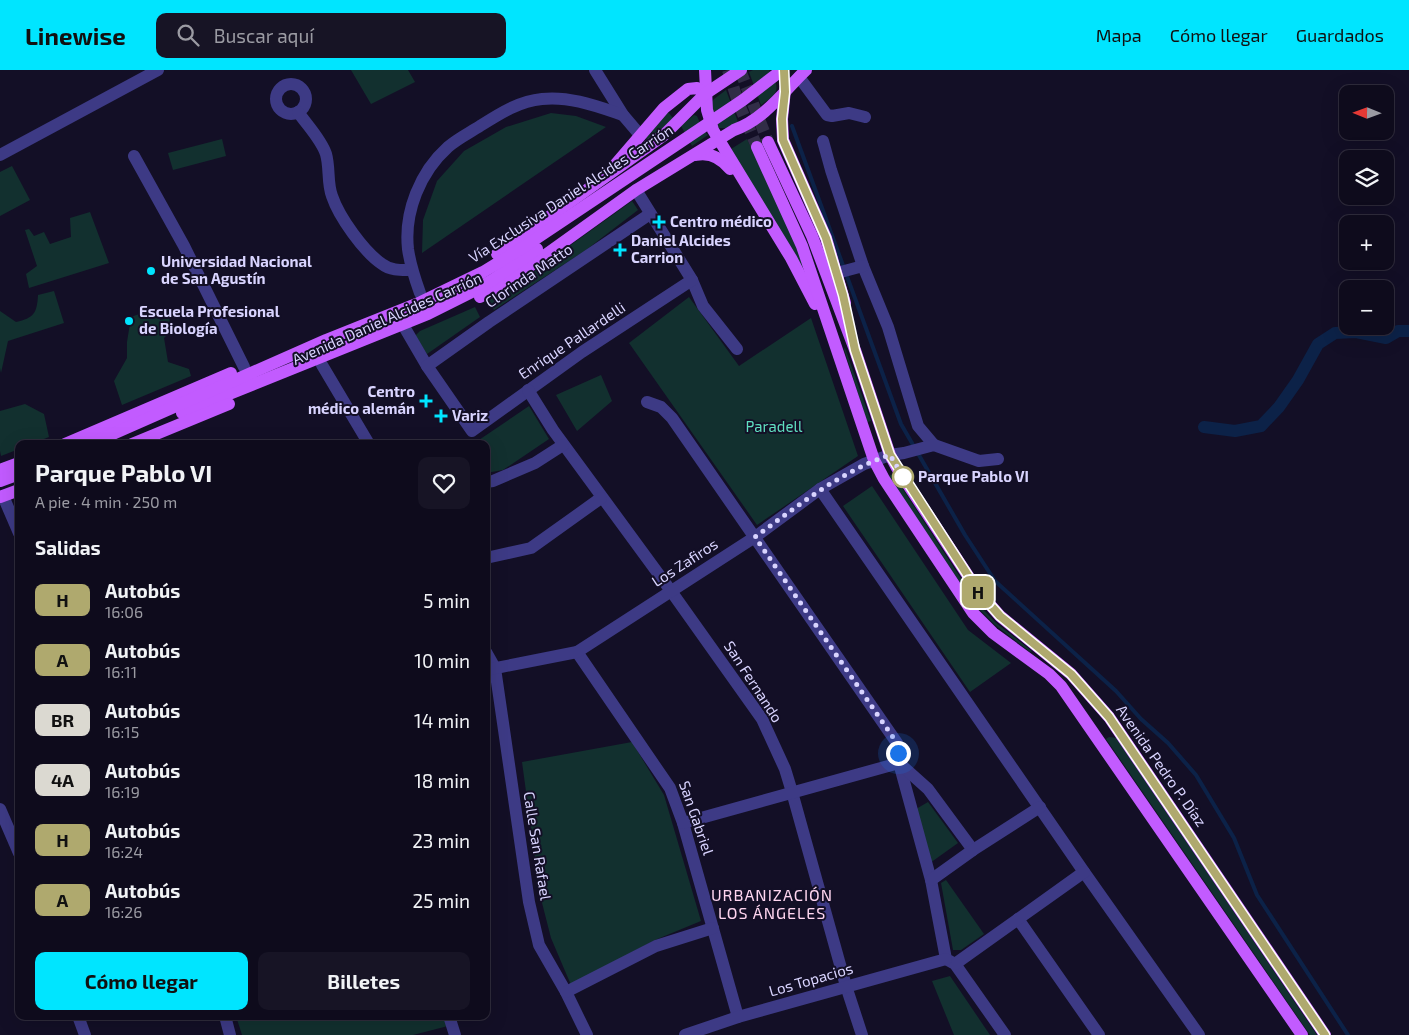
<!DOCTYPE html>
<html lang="es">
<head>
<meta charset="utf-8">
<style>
	:root { --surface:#0e0b1c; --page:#171425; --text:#f1f3f6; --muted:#9b9ba3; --line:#2e2b3b; --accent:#00e5ff }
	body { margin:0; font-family:"Exo 2",sans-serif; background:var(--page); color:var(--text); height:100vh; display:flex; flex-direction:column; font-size:19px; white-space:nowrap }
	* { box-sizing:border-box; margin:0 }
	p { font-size:16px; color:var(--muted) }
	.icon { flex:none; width:28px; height:28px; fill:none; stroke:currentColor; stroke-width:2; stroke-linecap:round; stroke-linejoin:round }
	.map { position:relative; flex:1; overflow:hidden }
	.drawer { position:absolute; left:15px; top:370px; width:475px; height:580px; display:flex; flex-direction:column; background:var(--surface); border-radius:10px; box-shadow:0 5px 20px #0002,0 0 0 1px var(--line) }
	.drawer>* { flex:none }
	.badge { padding:0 10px; border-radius:8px; font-size:18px; line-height:32px }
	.needle { width:32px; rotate:271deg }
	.buttons { position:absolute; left:1339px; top:15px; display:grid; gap:10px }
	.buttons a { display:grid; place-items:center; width:55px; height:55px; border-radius:10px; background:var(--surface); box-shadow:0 5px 20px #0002,0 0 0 1px var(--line); font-size:25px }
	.you { position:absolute; width:25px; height:25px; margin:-12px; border:4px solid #fff; border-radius:50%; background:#1a73e8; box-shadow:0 0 0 8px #1a73e833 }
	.map>.badge { position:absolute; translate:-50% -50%; box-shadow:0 0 0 2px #fff }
	h2 { padding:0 20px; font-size:19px; line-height:45px }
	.round { display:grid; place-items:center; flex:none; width:52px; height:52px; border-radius:10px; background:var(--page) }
	.summary { display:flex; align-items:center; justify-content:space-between; height:85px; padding:0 20px }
	h1 { font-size:24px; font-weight:700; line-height:38px }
	.primary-button { display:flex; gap:10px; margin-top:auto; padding:10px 20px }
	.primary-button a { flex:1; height:58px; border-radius:10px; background:var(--accent); color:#111; font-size:20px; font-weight:700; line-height:58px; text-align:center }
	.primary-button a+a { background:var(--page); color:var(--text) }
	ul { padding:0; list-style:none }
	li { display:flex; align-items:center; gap:15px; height:60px; padding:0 20px }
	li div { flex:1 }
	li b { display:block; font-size:19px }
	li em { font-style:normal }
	li .badge { min-width:55px; font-weight:700; text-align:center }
	header { display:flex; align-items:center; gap:30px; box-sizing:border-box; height:70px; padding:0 25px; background:var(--accent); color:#111 }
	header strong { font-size:24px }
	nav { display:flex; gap:28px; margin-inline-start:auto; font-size:18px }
	.search { width:350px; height:45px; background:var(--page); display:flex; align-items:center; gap:12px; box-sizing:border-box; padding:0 18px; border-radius:10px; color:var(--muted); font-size:19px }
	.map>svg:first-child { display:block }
	.green { fill:#12302f }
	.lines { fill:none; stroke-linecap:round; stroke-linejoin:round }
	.stream { stroke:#0c2248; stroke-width:4 }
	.canal { stroke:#0c2248; stroke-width:12 }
	.major-tunnel { stroke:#312d47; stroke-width:12; stroke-dasharray:12 6; stroke-linecap:butt }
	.minor { stroke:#3d3a85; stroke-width:12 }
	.major { stroke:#c25bff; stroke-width:12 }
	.line-casing { stroke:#fff; stroke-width:11 }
	.line { stroke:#afa96e; stroke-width:8 }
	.walk { stroke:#d9d4ff; stroke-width:5; stroke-dasharray:0 9 }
	.poi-dot { fill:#00e5ff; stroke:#130f26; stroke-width:2 }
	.stop-dot { fill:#fff; stroke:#afa96e; stroke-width:2.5 }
	.labels { text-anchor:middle; stroke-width:4; stroke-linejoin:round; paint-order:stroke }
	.street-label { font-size:15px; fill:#d9d4ff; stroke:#130f26 }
	.poi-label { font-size:15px; font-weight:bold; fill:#d9d4ff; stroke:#130f26; text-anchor:start }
	.park-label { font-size:15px; fill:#5fe0c0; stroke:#130f26 }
	.stop-label { font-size:15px; font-weight:bold; fill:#d9d4ff; stroke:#130f26; text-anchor:start }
	.neighbourhood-label { font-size:16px; letter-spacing:1px; fill:#ffd6f0; stroke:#130f26 }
</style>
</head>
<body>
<header>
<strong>Linewise</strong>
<div class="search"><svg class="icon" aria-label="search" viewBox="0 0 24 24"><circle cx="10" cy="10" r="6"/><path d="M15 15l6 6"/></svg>Buscar aquí</div>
<nav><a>Mapa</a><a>Cómo llegar</a><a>Guardados</a></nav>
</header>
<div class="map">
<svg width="1409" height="965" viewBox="0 0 1409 965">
	<rect width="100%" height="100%" fill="#130f26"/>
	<!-- green -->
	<g class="green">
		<path d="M351,0H408L415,12L371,34Z"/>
		<path d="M753,0H769C781,19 779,23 761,35L749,2Z"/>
		<path d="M726,20L738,52L726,58H719L710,34L714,29Z"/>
		<path d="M668,42L673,48L664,57L647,70L646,68Z"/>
		<path d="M551,43L576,46L606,57L422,183L423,150L437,111L464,81L506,57Z"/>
		<path d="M694,45L697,46L703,60L708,65L692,76L681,56Z"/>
		<path d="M222,69L226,86L173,100L168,83Z"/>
		<path d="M747,69L787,153L806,200L804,203L731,79Z"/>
		<path d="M12,96L30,130L0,146V102Z"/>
		<path d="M632,131L638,140L586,180L494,240L488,231L522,210Z"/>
		<path d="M90,142L109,193L29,218L26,204L37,196L25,160L29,159L34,166L44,162L50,174L71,167L70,148Z"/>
		<path d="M54,221L64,253L8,271L1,303L0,298V241L16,252C34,248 37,243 38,225Z"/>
		<path d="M689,227L739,296L811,248L858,386L757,455L629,273Z"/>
		<path d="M475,237L480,247L427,284L415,266L420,261Z"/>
		<path d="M155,238L160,250L169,248L172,260L164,268L168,292L189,299L191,306L122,335L114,311L127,288V272L131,247Z"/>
		<path d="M845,278L871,351L867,352L844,279Z"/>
		<path d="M601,305L612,331L577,361L556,325Z"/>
		<path d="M25,334L44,344L49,367L31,374H19V379L1,386L0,381V341Z"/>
		<path d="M529,336L549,369L503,400L486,403V374H473Z"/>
		<path d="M893,404L977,533L996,553L1032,581L1030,582L995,555L976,536L888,406Z"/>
		<path d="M872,416L968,560L1011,593L970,622L843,436Z"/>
		<path d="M1109,667L1117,668L1317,965H1310L1106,669Z"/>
		<path d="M632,672L664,725L701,851L655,870L571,915L551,868L540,825L522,692Z"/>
		<path d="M928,732L958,773L930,793L916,739Z"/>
		<path d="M946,810L984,864L961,880H953L941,813Z"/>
		<path d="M950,906L990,965H954L932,911Z"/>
		<path d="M236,946H445L448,956L413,965H242Z"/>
	</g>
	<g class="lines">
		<!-- stream -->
		<path class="stream" d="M792,56L901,354L965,465L995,511L1116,621L1141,649L1168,673L1196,705L1234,768L1257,825L1348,965"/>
		<!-- canal -->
		<path class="canal" d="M1204,357L1235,361L1261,356L1279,337L1298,310L1318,274L1335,263L1356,262L1386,268L1398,261H1409"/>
		<!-- major-tunnel -->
		<g class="major-tunnel">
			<path d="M728,0L738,32L757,77"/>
			<path d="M740,0L768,72"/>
		</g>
		<!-- minor -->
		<g class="minor">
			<path d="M595,0L623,45L640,65"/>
			<path d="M799,7L827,45L832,46L849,43L865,47"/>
			<circle cx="291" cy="29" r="15"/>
			<path d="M298,42C307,55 321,69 326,84C330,98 327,113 332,126C339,147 364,182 382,194C391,201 402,200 412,200"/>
			<path d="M823,71L831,100L863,196L888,257L918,356L934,375"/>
			<path d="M0,85L158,0"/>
			<path d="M134,86L184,176L244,297"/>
			<path d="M636,120L692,210L703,236L737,279"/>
			<path d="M837,203L863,196"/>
			<path d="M420,223C415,209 410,194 408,179C404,142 420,102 448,77C457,69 469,63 480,56C499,44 519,31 542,29C570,26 596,36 623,45"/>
			<path d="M406,260L427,296L472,361L582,282L692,210"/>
			<path d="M322,295L369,374"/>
			<path d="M427,296L489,252L650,144"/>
			<path d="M528,320L553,360L671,521L762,649L785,699L792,722L846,916L862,965"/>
			<path d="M647,332L661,337L672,348L897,673L899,693L931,810L946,889L955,894L1005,965"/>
			<path d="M486,412L493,411L535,393L563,375"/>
			<path d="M820,419L1084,802L1199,965"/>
			<path d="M3,426L19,463"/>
			<path d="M486,488L531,478L601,428"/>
			<path d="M486,582L495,598L529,832L539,875L566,922L587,965"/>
			<path d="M577,582L670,718L683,753L738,947"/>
			<path d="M486,600L577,582L755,467L820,419L864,394L890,385L904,383L934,375L979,391L998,389"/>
			<path d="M0,739L19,783"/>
			<path d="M683,753L899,693L928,719L973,780"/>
			<path d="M931,810L973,780L1040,737"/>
			<path d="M1018,849L1099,965"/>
			<path d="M955,894L1084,802"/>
			<path d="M566,922L656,876L713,858"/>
			<path d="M78,946L85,965"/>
			<path d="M225,946L230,965"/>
			<path d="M449,946L455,965"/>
			<path d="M685,965L738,947L946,889"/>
		</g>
		<!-- major -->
		<g class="major">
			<path d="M705,0L707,40L713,60L791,188L815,234"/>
			<path d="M785,20L782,49L783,70L826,168L845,233"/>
			<path d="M768,72L812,166L855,280L890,385L897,398L978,521L1000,546L1071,604L1109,647L1325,965"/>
			<path d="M757,77L802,176L874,390L884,409L973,543L993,563L1049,604L1061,616L1302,965"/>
			<path d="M696,85C710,82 721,88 730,99"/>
			<path d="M615,95L664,38L688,19L697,18L705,24"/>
			<path d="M497,184L664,65L705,24L741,0"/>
			<path d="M480,227L505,214L636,120L734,60C765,49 784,21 806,0"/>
			<path d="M182,343L428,244L472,222L494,209L537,179"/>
			<path d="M65,374L231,303"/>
			<path d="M90,374L326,270L421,232L483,202L519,180L679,73L743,30L782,0"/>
			<path d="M132,374L229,334"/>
			<path d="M0,400L19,393"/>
			<path d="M0,411L19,404"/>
			<path d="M0,427L19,420"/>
		</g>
	</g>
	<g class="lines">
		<!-- line casing -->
		<g class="line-casing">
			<path id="line" d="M784,0L785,22L782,49L783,70L826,168L843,225L855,280L890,385L978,521L1000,546L1071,604L1109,647L1325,965"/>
		</g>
		<!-- line -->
		<use href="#line" class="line"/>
		<!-- walk -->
		<path class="walk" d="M898,683L897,673L755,467C798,436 839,402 890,385L907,413L903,407"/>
	</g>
	<!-- markers -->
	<g class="poi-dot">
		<path d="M656.5 144.5h5v5h5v5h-5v5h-5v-5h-5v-5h5z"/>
		<path d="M617.5 172.5h5v5h5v5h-5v5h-5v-5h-5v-5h5z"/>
		<circle cx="151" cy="201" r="5"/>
		<circle cx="129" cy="251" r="5"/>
		<path d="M423.5 323.5h5v5h5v5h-5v5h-5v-5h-5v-5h5z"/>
		<path d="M438.5 338.5h5v5h5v5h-5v5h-5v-5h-5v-5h5z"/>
	</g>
	<circle class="stop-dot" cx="903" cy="407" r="10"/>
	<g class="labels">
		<!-- street labels -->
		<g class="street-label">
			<text transform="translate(571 124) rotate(-33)" y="5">Vía Exclusiva Daniel Alcides Carrión</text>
			<text transform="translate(529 206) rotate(-34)" y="5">Clorinda Matto</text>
			<text transform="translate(387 249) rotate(-24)" y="5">Avenida Daniel Alcides Carrión</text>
			<text transform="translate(572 271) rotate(-34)" y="5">Enrique Pallardelli</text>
			<text transform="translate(685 493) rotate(-33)" y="5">Los Zafiros</text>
			<text transform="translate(753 612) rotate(57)" y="5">San Fernando</text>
			<text transform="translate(1161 696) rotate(55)" y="5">Avenida Pedro P. Díaz</text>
			<text transform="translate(696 748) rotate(71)" y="5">San Gabriel</text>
			<text transform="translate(537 776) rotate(81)" y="5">Calle San Rafael</text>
			<text transform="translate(811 910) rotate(-16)" y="5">Los Topacios</text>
		</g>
		<!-- poi labels -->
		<g class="poi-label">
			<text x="670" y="157">Centro médico</text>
			<text x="631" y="176">Daniel Alcides<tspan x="631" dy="17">Carrion</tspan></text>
			<text x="161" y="197">Universidad Nacional<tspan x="161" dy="17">de San Agustín</tspan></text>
			<text x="139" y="247">Escuela Profesional<tspan x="139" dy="17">de Biología</tspan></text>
			<text x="415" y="327" text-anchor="end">Centro<tspan x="415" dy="17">médico alemán</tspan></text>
			<text x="452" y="351">Variz</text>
		</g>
		<!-- park labels -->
		<g class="park-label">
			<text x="774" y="362">Paradell</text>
		</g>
		<!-- stop labels -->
		<g class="stop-label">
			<text x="918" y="412">Parque Pablo VI</text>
		</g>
		<!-- neighbourhood labels -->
		<g class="neighbourhood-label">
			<text x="772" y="831">URBANIZACIÓN<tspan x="772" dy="18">LOS ÁNGELES</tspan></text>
		</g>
	</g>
</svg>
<div class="buttons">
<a><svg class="needle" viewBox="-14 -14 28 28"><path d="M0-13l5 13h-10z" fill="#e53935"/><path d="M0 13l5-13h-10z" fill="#9b9ba3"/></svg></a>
<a><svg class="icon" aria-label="layers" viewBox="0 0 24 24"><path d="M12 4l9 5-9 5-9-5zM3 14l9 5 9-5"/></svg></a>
<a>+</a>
<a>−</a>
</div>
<div class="you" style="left:898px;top:683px"></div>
<b class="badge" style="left:978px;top:522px;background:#afa96e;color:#111">H</b>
<section class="drawer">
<div class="summary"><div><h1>Parque Pablo VI</h1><p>A pie · 4 min · 250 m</p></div><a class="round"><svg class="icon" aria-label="heart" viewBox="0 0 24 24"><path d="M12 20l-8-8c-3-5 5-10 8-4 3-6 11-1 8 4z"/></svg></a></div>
<h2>Salidas</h2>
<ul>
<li><span class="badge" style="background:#afa96e;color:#111">H</span><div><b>Autobús</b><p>16:06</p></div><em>5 min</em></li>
<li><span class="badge" style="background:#afa96e;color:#111">A</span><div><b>Autobús</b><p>16:11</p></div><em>10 min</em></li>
<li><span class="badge" style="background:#dbd9d1;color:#111">BR</span><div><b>Autobús</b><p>16:15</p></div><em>14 min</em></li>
<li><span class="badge" style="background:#dbd9d1;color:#111">4A</span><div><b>Autobús</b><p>16:19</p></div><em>18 min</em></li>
<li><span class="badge" style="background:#afa96e;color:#111">H</span><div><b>Autobús</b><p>16:24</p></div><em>23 min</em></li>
<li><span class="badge" style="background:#afa96e;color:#111">A</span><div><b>Autobús</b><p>16:26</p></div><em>25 min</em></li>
</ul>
<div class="primary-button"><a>Cómo llegar</a><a>Billetes</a></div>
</section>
</div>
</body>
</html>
